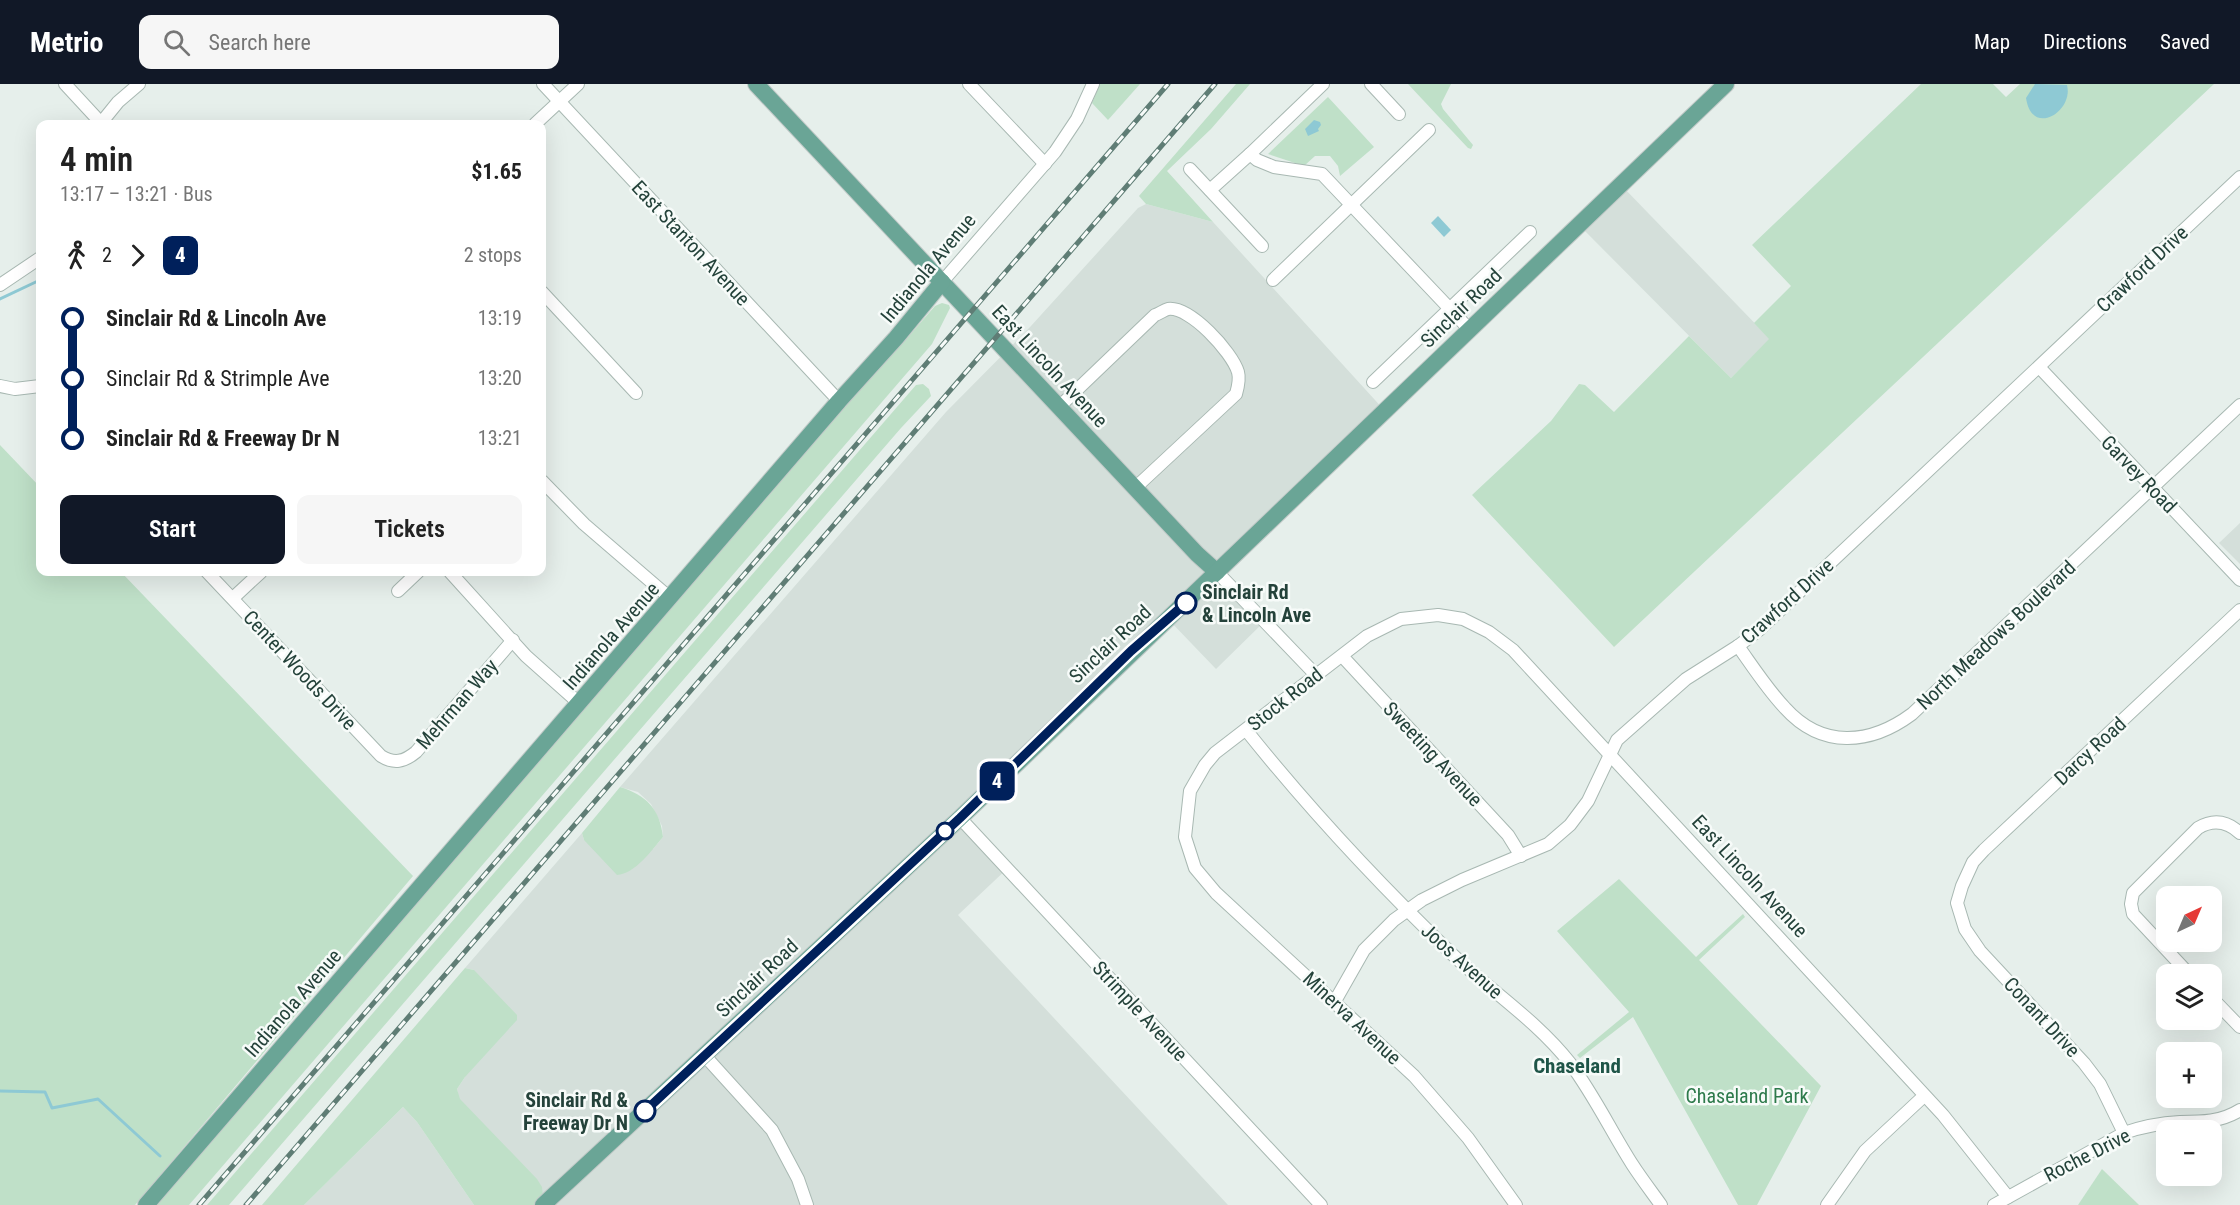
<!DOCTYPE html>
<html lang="en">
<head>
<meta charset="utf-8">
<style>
	:root { --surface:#fff; --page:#f6f6f6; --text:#222; --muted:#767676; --accent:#111827 }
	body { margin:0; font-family:"Roboto Condensed",sans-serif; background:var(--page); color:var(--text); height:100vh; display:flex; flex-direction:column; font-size:22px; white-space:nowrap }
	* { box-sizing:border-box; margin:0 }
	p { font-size:20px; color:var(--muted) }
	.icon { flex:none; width:33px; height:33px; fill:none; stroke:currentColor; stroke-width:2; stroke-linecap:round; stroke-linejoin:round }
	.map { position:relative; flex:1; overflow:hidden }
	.details { position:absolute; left:36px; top:36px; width:510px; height:456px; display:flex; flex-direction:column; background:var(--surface); border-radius:12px; box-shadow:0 6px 24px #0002 }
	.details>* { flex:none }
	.badge { padding:0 12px; border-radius:9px; font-size:21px; line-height:39px }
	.needle { width:39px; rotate:44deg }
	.fabs { position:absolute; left:2156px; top:802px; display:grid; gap:12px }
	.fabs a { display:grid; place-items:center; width:66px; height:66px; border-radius:12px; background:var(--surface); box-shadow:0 6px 24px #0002; font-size:30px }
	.map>.badge { position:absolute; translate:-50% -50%; box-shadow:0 0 0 3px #fff }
	.legs { display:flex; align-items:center; gap:9px; height:66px; padding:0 24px; font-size:20px }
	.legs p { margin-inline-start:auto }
	.overview { display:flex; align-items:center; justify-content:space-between; height:102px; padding:0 24px }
	h1 { font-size:33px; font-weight:600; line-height:45px }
	.action { display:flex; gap:12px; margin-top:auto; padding:12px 24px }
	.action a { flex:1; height:69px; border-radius:12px; background:var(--accent); color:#fff; font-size:24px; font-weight:600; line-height:69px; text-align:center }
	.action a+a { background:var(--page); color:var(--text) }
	ul { padding:0 24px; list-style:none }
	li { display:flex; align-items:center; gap:21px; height:60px; font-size:22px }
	li i { display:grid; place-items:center; width:9px; height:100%; margin:0 8px; background:currentColor }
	li i::after { content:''; width:15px; height:15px; margin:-8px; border:4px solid; border-radius:50%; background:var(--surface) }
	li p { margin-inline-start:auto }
	li:first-child i { background:linear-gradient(#0000 50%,currentColor 0) }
	li:last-child i { background:linear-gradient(currentColor 50%,#0000 0) }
	header { display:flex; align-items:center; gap:36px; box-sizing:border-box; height:84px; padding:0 30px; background:var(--accent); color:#fff }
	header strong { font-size:28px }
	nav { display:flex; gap:33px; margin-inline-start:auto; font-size:21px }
	.search { width:420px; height:54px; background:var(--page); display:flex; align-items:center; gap:15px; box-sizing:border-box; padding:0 21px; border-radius:12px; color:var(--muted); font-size:22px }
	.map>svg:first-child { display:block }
	.built { fill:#d4dfda }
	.green { fill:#bfe0c8 }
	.water { fill:#8ec9d4 }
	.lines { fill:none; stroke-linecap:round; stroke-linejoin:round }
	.stream { stroke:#8ec9d4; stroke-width:3 }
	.minor-casing { stroke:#a8b8b2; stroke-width:14 }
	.major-casing { stroke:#c2cac8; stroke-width:18 }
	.minor { stroke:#fff; stroke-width:12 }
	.major { stroke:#6aa596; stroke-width:16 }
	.rail-casing { stroke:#5f7d75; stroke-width:5 }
	.rail { stroke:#f7fbf9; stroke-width:3; stroke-dasharray:9; stroke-linecap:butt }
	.line-1-casing { stroke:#fff; stroke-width:14 }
	.line-1 { stroke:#00205b; stroke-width:9 }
	.stop-1-dot { fill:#fff; stroke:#00205b; stroke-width:3 }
	.labels { text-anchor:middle; stroke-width:5; stroke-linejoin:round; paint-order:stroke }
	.street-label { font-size:20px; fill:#24423a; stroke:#f7fbf9 }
	.stop-label { font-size:20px; font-weight:bold; fill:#24423a; stroke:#f7fbf9; text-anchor:start }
	.park-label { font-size:20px; fill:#2d7a4b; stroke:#f7fbf9 }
	.neighbourhood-label { font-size:21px; font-weight:bold; fill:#1f5548; stroke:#f7fbf9 }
</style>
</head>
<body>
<header>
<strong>Metrio</strong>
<div class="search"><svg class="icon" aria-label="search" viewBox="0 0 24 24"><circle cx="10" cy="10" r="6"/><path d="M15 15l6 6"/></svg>Search here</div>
<nav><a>Map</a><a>Directions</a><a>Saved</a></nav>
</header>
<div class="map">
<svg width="2240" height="1121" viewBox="0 0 2240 1121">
	<rect width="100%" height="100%" fill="#e6efeb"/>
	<!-- built -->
	<g class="built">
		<path d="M1621,101L1770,255L1731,294L1579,141Z"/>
		<path d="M1146,120L1213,138L1385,327L1219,486L1266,536L1216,585L1168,535L962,731L1009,783L958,831L1228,1121H535L543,1113L459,1015L457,1005L465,993L474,886L465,884L582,749L584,756L653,765L663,753L662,742L651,720L638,708L620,703L946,328L1031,242L1138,124Z"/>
		<path d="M2240,439V480L2219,459Z"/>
		<path d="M403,1023L417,1038L474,1121H304Z"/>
	</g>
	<!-- green -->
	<g class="green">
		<path d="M1100,0H1140L1108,36L1092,19Z"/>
		<path d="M1236,0H1250L1211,45L1167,87L1213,138L1146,120L1139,112Z"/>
		<path d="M1408,0H1451L1441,20L1443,25L1473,61L1471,65L1468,64Z"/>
		<path d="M1921,0H1993L2006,13L2020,0H2214L1614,563L1472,411L1551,337L1579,300L1585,301L1614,328L1689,252L1731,294L1769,255L1754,239L1791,202L1752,161Z"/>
		<path d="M1328,13L1374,63L1340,92L1338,82L1330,72H1315L1304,82L1268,70Z"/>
		<path d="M942,219L949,221L950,224L932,260L189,1121H154L869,293L902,260L935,222Z"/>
		<path d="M923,300L929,305L931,312L901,344L229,1121H207L916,301Z"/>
		<path d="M0,361L40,403V488H121L413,792L135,1121H0Z"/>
		<path d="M620,703C646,711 660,725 663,753C652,766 635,790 617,791L584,756L582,749Z"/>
		<path d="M1619,795L1696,873L1743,830L1745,833L1699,876L1821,1002L1757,1121H1738L1633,933L1580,974L1577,971L1629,928L1557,847Z"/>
		<path d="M465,884L474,886L517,931V936L465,993L457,1005L460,1015L537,1095L542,1103L543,1113L535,1121H474L417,1038L403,1023L304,1121H262Z"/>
		<path d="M2102,1085L2139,1121H2078Z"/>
	</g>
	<!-- water -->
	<g class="water">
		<path d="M2035,0L2067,1C2074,27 2032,54 2026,14Z"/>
		<path d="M1314,36L1320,38L1321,41L1318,45L1319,47L1308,52L1305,45Z"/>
		<path d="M1438,132L1451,146L1444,153L1431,139Z"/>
	</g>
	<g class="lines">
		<!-- stream -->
		<g class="stream">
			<path d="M0,215L40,196"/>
			<path d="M0,1007L45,1008L52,1024L98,1015L160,1072"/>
		</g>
		<!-- minor casing -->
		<g class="minor-casing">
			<g id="minor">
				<path d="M65,0L102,40"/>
				<path d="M543,0L839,317"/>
				<path d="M969,0L1045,80"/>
				<path d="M1371,0L1399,30"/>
				<path d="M101,39L118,18L139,0"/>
				<path d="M535,40L578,0"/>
				<path d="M1250,70L1323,0"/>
				<path d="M1190,85L1262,162"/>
				<path d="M1210,106L1250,70L1257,76L1274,83L1322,90L1469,245"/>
				<path d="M1273,196L1429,46"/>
				<path d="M942,198L1055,68L1077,35L1093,0"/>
				<path d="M0,201L40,174"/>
				<path d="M542,208L636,309"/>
				<path d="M2039,283L2240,496"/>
				<path d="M1373,298L1530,148"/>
				<path d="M0,302L15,305L40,302"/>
				<path d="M1059,323L1155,231C1159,230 1164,226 1168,225C1190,222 1232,268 1238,288C1240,295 1238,303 1236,310L1135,404"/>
				<path d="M542,397L584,440L670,514"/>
				<path d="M207,488L381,672C394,680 404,678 416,668L513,556"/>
				<path d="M450,488L526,572L580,620"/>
				<path d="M1217,488L1315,590"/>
				<path d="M398,507L418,488"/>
				<path d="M233,514L261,488"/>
				<path d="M1738,562C1753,583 1767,605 1785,624C1822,665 1870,661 1912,630L2240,321"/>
				<path d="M1342,572L1508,751L1521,772"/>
				<path d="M1246,646C1310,726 1379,800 1453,871C1491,907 1537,937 1570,979C1594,1011 1611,1047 1632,1080C1641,1094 1651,1107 1661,1121"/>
				<path d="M960,734L1321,1121"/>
				<path d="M2190,891L2133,830L2131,820L2133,809L2198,744C2213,735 2227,737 2240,749"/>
				<path d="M2211,913L2240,943"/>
				<path d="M1335,917L1364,866L1394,836L1422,816L1462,796L1548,760L1570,741L1588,717L1617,656L1686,595L1738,562L1759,546L2240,93"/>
				<path d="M705,972L772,1046L798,1095L807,1121"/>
				<path d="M2124,1049L2100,1000L2084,979L1980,867L1965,845L1957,819L1962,802L1973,778L1984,766L2240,526"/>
				<path d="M1516,1121L1468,1054L1414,992L1216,809L1195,784L1185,753L1190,707L1205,681L1215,669L1367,552L1401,535L1438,531L1463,535L1489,548L1513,566L1943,1031L2008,1113"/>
				<path d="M1827,1121L1865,1067L1924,1012"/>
				<path d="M1994,1121L2124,1049C2141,1043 2161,1039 2180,1038C2202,1038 2221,1038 2240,1026"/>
			</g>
		</g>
		<!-- major casing -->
		<g class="major-casing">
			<g id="major">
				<path d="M756,0L1197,470L1217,488"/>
				<path d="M146,1121L839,317L896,254L942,198"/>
				<path d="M543,1121L960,734L1726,0"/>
			</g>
		</g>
		<!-- minor -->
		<use href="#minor" class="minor"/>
		<!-- major -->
		<use href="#major" class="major"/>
		<!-- rail casing -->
		<g class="rail-casing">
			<g id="rail">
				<path d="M199,1121L1168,0"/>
				<path d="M246,1121L1215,0"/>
			</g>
		</g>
		<!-- rail -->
		<use href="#rail" class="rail"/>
	</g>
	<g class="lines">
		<!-- line-1 casing -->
		<g class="line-1-casing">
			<path id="line-1" d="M645,1027L960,734L1131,567L1186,519"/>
		</g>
		<!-- line-1 -->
		<use href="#line-1" class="line-1"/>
	</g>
	<!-- markers -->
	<g class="stop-1-dot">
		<circle cx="1186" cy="519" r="10"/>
		<circle cx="945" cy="747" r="8"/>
		<circle cx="645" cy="1027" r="10"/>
	</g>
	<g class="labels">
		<!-- street labels -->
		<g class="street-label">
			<text transform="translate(691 159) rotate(47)" y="7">East Stanton Avenue</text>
			<text transform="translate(928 184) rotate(-50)" y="7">Indianola Avenue</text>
			<text transform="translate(2142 185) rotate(-43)" y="7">Crawford Drive</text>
			<text transform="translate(1461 224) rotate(-44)" y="7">Sinclair Road</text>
			<text transform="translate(1050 282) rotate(47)" y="7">East Lincoln Avenue</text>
			<text transform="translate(2139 390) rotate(46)" y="7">Garvey Road</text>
			<text transform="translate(1787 517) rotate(-42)" y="7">Crawford Drive</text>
			<text transform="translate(1996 551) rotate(-43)" y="7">North Meadows Boulevard</text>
			<text transform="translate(611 552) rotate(-49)" y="7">Indianola Avenue</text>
			<text transform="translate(1110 560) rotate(-43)" y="7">Sinclair Road</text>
			<text transform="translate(300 586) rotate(47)" y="7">Center Woods Drive</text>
			<text transform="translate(1285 615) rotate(-38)" y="7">Stock Road</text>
			<text transform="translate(457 620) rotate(-49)" y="7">Mehrman Way</text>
			<text transform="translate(2090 667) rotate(-43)" y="7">Darcy Road</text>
			<text transform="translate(1433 670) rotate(47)" y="7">Sweeting Avenue</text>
			<text transform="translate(1750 792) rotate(47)" y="7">East Lincoln Avenue</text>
			<text transform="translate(1462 877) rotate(42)" y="7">Joos Avenue</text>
			<text transform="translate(757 894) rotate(-43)" y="7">Sinclair Road</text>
			<text transform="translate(293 919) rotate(-49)" y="7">Indianola Avenue</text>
			<text transform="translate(1140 927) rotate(47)" y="7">Strimple Avenue</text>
			<text transform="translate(2042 933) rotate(47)" y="7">Conant Drive</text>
			<text transform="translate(1352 934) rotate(43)" y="7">Minerva Avenue</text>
			<text transform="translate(2087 1071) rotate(-27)" y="7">Roche Drive</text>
		</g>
		<!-- stop labels -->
		<g class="stop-label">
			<text x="1202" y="515">Sinclair Rd<tspan x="1202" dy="23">&amp; Lincoln Ave</tspan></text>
			<text x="628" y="1023" text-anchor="end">Sinclair Rd &amp;<tspan x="628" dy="23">Freeway Dr N</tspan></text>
		</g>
		<!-- park labels -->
		<g class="park-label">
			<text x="1747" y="1019">Chaseland Park</text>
		</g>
		<!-- neighbourhood labels -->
		<g class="neighbourhood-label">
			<text x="1577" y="989">Chaseland</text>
		</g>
	</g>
</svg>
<div class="fabs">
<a><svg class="needle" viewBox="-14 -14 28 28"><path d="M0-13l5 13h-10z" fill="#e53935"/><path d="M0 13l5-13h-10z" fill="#767676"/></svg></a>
<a><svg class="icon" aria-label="layers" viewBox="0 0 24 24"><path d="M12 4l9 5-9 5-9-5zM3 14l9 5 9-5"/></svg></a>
<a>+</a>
<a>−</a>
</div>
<b class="badge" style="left:997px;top:697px;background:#00205b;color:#fff">4</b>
<section class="details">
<div class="overview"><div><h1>4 min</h1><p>13:17 – 13:21 · Bus</p></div><b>$1.65</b></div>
<div class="legs"><svg class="icon" aria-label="walk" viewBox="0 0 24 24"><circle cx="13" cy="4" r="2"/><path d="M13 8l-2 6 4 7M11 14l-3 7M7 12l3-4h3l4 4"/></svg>2<svg class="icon" aria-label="forward" viewBox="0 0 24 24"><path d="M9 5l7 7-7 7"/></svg><b class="badge" style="background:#00205b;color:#fff">4</b><p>2 stops</p></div>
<ul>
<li><i style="color:#00205b"></i><b>Sinclair Rd &amp; Lincoln Ave</b><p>13:19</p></li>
<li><i style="color:#00205b"></i><span>Sinclair Rd &amp; Strimple Ave</span><p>13:20</p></li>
<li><i style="color:#00205b"></i><b>Sinclair Rd &amp; Freeway Dr N</b><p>13:21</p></li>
</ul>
<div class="action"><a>Start</a><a>Tickets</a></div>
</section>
</div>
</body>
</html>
